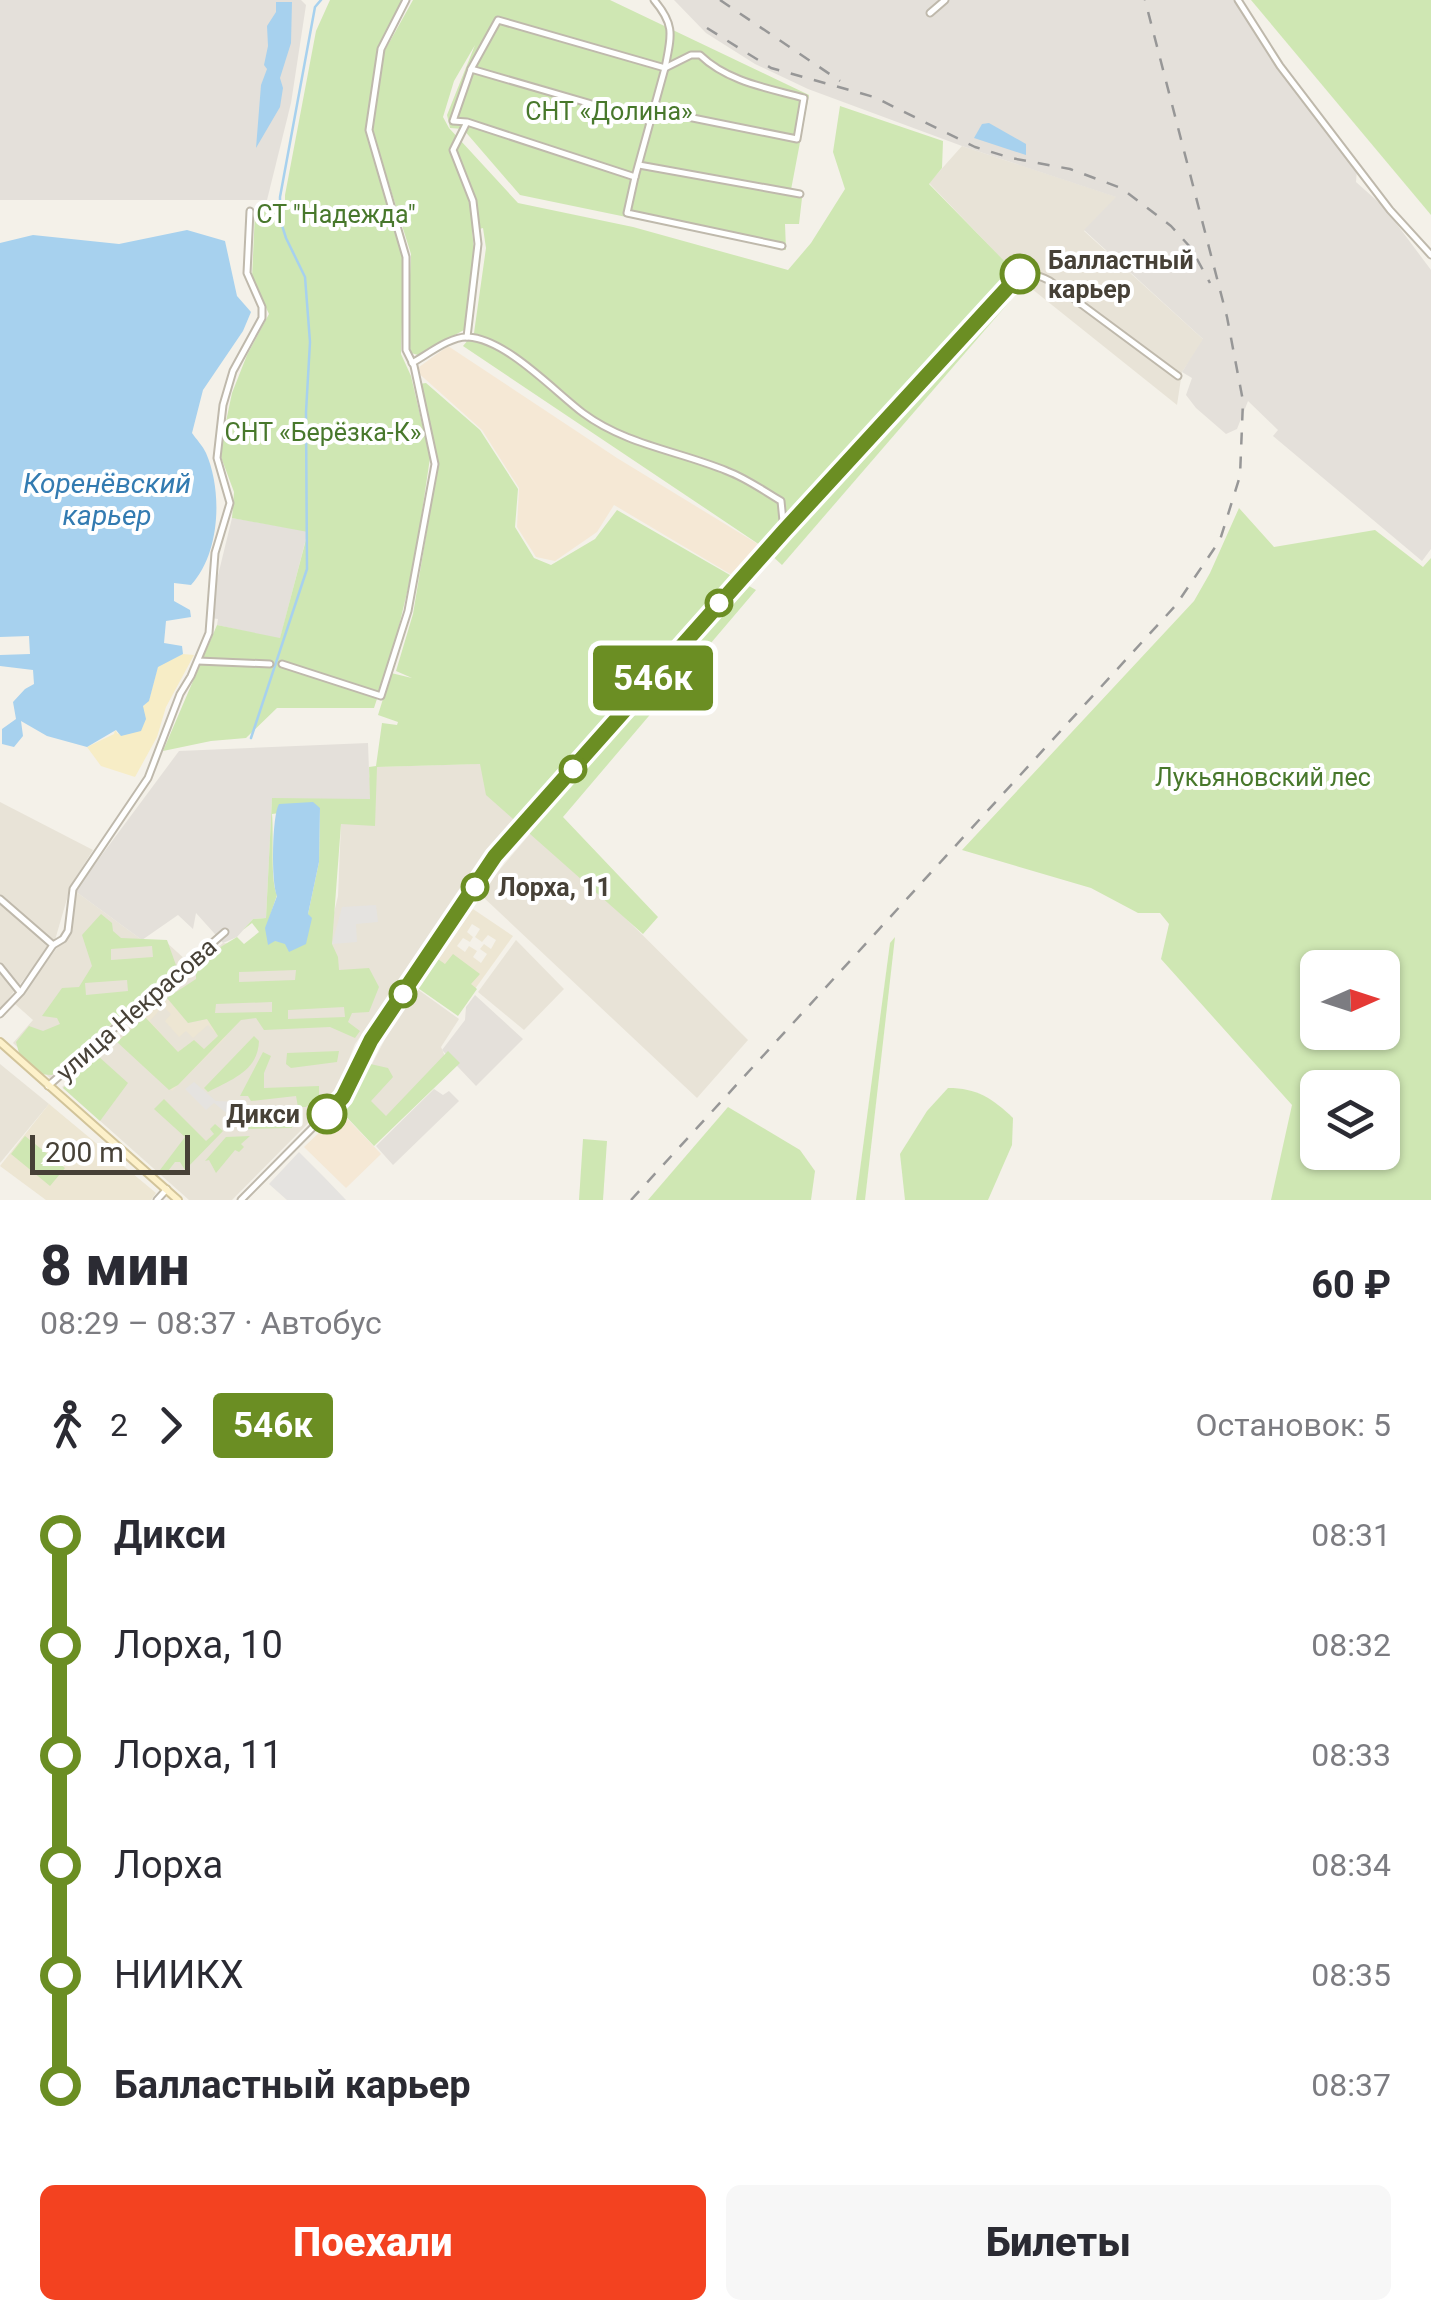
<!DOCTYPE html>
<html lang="ru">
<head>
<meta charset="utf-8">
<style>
	:root { --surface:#fff; --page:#f7f7f7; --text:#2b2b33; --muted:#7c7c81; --accent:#f34220 }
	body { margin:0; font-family:Roboto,sans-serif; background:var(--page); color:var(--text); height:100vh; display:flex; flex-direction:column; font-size:38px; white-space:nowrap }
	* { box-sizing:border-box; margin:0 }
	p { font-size:32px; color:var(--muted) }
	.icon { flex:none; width:55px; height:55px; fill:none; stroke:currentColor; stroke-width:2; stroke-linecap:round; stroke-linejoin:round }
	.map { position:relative; height:1200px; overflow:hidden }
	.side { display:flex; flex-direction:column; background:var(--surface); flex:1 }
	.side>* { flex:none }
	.badge { padding:0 20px; border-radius:8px; font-size:35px; line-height:65px }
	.needle { width:65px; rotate:87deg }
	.controls { position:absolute; left:1300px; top:950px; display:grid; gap:20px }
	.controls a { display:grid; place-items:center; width:100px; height:100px; border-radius:15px; background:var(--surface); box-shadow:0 2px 8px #0004; font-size:50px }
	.scale { position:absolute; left:30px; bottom:25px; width:160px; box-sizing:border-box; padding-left:10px; border:5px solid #474137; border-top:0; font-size:28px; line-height:35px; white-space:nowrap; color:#474137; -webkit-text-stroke:8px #fff; paint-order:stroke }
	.map>.badge { position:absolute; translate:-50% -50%; box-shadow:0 0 0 5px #fff }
	.legs { display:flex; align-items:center; gap:15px; height:110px; padding:0 40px; font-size:32px }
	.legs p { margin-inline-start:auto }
	.head { display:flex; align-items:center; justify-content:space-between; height:170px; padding:0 40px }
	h1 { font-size:55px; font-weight:800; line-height:75px }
	.cta { display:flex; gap:20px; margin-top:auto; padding:20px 40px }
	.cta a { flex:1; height:115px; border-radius:15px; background:var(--accent); color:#fff; font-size:40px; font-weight:800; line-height:115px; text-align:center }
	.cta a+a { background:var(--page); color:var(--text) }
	ul { padding:0 40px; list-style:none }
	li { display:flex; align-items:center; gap:35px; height:110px; font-size:38px }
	li i { display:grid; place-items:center; width:15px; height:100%; margin:0 12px; background:currentColor }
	li i::after { content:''; width:25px; height:25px; margin:-12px; border:8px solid; border-radius:50%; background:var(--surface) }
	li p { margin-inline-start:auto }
	li:first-child i { background:linear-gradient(#0000 50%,currentColor 0) }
	li:last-child i { background:linear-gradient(currentColor 50%,#0000 0) }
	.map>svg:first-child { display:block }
	.residential { fill:#e8e3d7 }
	.commercial { fill:#f5e8d5 }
	.industrial { fill:#e4e0da }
	.education { fill:#ede6d3; fill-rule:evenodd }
	.green { fill:#cfe7b3; fill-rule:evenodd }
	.sand { fill:#f7edc6 }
	.parking { fill:#e5e3e0 }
	.water { fill:#a7d1ee }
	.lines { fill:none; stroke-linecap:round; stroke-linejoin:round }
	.stream { stroke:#a7d1ee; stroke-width:2.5 }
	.street-casing { stroke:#bfb9ac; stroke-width:9 }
	.secondary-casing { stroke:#d2c49a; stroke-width:10 }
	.street { stroke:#fff; stroke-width:5 }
	.secondary { stroke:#fdf1ca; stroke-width:6 }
	.rail { stroke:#979797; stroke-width:2.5; stroke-dasharray:12 12; stroke-linecap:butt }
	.line-1-casing { stroke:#fff; stroke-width:22 }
	.line-1 { stroke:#6b8e23; stroke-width:15 }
	.stop-1-dot { fill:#fff; stroke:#6b8e23; stroke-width:5 }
	.labels { text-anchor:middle; stroke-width:8; stroke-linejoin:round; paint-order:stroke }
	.park-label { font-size:25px; fill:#48782c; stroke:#fff }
	.stop-label { font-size:25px; font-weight:bold; fill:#474137; stroke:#fff; text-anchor:start }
	.street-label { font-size:25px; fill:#474137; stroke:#fff }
	.water-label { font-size:28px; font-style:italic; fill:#337bb1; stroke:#fff }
</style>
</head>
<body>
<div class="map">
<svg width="1431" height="1200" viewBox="0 0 1431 1200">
	<rect width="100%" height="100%" fill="#f4f1e9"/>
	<!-- residential -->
	<g class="residential">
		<path d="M962,146L1117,197L1084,231L1204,340L1182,372L1177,405L1027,285L929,183Z"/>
		<path d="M625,697L484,861L355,1044L334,1097L232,1200H189L62,1087L223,943L324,954L338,896L341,824L376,767L509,763Z"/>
		<path d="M0,802L93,850L71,885L55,940L0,1009Z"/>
		<path d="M535,828L748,1040L697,1098L482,896L496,874Z"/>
		<path d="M75,891L142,940L166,942L187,961L50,1078L13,1043L33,1020L15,1004L63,940Z"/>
		<path d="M516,940L564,989L524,1030L478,992Z"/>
		<path d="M413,986L459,1019L441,1047L448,1063L380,1133L351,1104Z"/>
		<path d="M0,1064L49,1104L0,1163Z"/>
	</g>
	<!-- commercial -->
	<g class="commercial">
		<path d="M448,346L617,458L766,549L737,578L614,505L597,532L555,561L536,557L517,527L519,488L482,430L415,370Z"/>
		<path d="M341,1112L381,1154L346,1188L304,1147Z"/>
	</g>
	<!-- industrial -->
	<g class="industrial">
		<path d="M0,0H301L306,5L291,103L267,200H0Z"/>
		<path d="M674,0H1234L1279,68L1357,169L1356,182L1384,207L1431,270V549L1422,561L1273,436L1278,430L1248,401L1237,429L1226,434L1196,408L1186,395L1192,378L1182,372L1203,339L1084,230L1116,197L962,146L808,89L755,64L706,33Z"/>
		<path d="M232,518L308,531L280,639L217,625L218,619L211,618V604Z"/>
		<path d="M368,743L370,799H272L266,918L253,919L237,937L223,943L196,913L193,929L178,915L142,940L75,891L179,751Z"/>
		<path d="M475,995L523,1039L476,1086L442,1050L465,1020L466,1007Z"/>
		<path d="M434,1089L443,1095L449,1091L459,1101L393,1165L376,1146Z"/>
	</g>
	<!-- education -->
	<g class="education">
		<path d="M473,909L513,936L457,1014L418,987ZM472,924L480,929L475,937L482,942L488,935L496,940L491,949L484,944L480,949L487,954L481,963L473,957L477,951L469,946L465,952L457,946L463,938L470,942L473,937L467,932Z"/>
		<path d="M167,998L188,1023L207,1019L226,1037L172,1091L119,1039ZM163,1006L171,1014L165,1021L179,1037L186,1031L193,1038L208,1025L218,1036L204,1049L194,1040L178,1052L150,1021Z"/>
		<path d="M49,1104L156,1193L151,1200H46L0,1166Z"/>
	</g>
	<!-- green -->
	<g class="green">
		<path d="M330,0H403L380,47L367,128L404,258L401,354L411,376L430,458L415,559L394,647L374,708H277L246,738L211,741L163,751L217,625L280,638L308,532L232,518L234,492L221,457L224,431L232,393L247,355L269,314L252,278L255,212L285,211V195L316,31Z"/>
		<path d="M413,0H610L809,95L790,195L802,198L799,224H785L786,250L520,195L463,129L450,128L447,115L475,45L454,81L443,117L449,128L518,203L633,227L788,270L811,243L845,189L833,152L840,106L943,141L942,168L929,184L1016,273L766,549L463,346L474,333L486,248L483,228L472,231L474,249L464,330L418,355L411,353L407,338L411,254L371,127L384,52Z"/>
		<path d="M1251,0H1431V215Z"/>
		<path d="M1006,295L1010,301L782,565L768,552Z"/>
		<path d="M426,383L480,430L518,489L515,527L534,558L551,565L595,539L617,510L756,590L563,817L658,917L643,934L486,795L480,764L377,767L375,826L341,824L332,944L338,957L339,970L369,968L379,987L369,1012L352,1013L348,1022L360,1031L355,1038L330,1027L264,1030L256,1018L241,1020L178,1085L169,1090L117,1042L145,1017L178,1052L194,1040L204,1049L218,1036L207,1019L188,1023L167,998L196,979V962L237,937L244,944L259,932L252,923L243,930L253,919L266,918L272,798L370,799L369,767L376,766L382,723L397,725L398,722L378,715L391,673L412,678L396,671L413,614L438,463L419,384ZM320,808L319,862L308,914L310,925L305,935L306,944L275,941L266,928L277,895C270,880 274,835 272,814ZM296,970L295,980L239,982V972ZM272,1002V1012L215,1013L216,1004ZM344,1007L345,1017L288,1019V1010Z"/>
		<path d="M1239,508L1274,547L1375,530L1423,567L1431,558V1200H1271L1292,1105L1161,959L1169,924L1160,913H1138L1091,888L962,850L1194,601L1210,573ZM1318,968H1382V1032H1318ZM1318,1088H1382V1152H1318Z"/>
		<path d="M101,914L112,923L113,931L121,938L167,940L177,968L52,1075L37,1074L19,1053L16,1042L29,1026L43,1031L60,1024L57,1018L42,1016L62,988L79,987L92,966L82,935ZM152,946L153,957L111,960V949ZM127,980L128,991L86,995L85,983Z"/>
		<path d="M895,937L865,1200H856L890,943Z"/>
		<path d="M453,954L480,974L471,984L477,989L458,1016L415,986L435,957L445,964Z"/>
		<path d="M254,1036L259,1041C258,1071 232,1079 208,1092L204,1088Z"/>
		<path d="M339,1051L337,1062L291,1068L286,1064L287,1053Z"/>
		<path d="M448,1051L460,1063L374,1146L340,1110L353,1097L351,1092L366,1063L388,1068L393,1077L371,1101L386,1116Z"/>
		<path d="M263,1052L271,1056L264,1073V1088L319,1086V1097L306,1107H298L296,1096L251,1101L248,1096H240Z"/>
		<path d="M98,1056L128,1083L100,1121L63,1088Z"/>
		<path d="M948,1088C977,1088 992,1098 1013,1118L1012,1145L988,1200H905L900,1154L927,1111Z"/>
		<path d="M164,1099L206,1141L214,1134L210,1129L215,1124L223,1131L185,1170L180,1162H175L165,1175L160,1170L185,1137L154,1109Z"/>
		<path d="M728,1107L800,1150L815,1171L811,1200H648Z"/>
		<path d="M294,1118L292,1128L240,1129L243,1120Z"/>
		<path d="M25,1136L65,1168L50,1186L11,1154Z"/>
		<path d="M250,1136L241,1144L244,1147L239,1152L235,1150L216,1173L209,1160L205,1161L226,1137Z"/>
		<path d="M583,1139L607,1141L603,1200H579Z"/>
	</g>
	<!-- sand -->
	<path class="sand" d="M183,654L194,655L166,707L157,737L135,777L101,766L87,747L114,734L115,730L118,734L149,700L158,666Z"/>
	<!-- parking -->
	<g class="parking">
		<path d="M376,905L378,922L356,924L357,942L332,944L342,907Z"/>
		<path d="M194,1082L216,1101L239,1102L235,1116L240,1117V1124H222L229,1115L214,1103L206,1110L185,1089Z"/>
		<path d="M299,1152L323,1176L346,1200H287L269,1184Z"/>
	</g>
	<!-- water -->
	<g class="water">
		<path d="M276,2H292L291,43L280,78L283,88L280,107L256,148L261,85L267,69L264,65L268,46L267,26L276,12Z"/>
		<path d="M989,123L1026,144V155L974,138L982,124Z"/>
		<path d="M187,230L225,241L237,296L251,312L243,331L203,390L192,433C196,439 203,446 206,453C223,492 220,554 191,585L174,583V601L190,610L191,617L166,621L164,643L182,646L183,654L158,667L149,701L143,706L146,719L141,731L121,736L116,730L87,747L47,736L21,721L23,736L14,747L2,744V729L16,719L13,702L25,689L34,684L33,670L0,666V655L30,654L29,636L0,637V243L33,235L119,244Z"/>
		<path d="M313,802L320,808L319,862L308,914L312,918L306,944L289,952L285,944L275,941L268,945L265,928L277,896C271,882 272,815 279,804Z"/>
	</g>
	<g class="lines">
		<!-- stream -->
		<path class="stream" d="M251,738L307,569L306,412L310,342L305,277L286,238L280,219V197L315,7L321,0"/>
		<!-- street casing -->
		<g class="street-casing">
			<g id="street">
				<path d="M654,0C676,26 671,36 665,68"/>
				<path d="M1238,0L1280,66L1390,210L1431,255"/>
				<path d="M930,13L945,0"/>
				<path d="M471,69L650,121"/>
				<path d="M653,110L797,139L804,98C768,88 728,82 700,55H691L665,68"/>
				<path d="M467,122L635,177L665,68L498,20L471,69L453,121L467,122L453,150L473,201L478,244L467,337"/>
				<path d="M639,165L800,194"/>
				<path d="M635,177L627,213L782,246"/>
				<path d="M412,363C427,355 450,336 468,337C506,339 554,391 583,413C626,445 679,451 727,471C746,478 764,491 781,501L784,531"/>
				<path d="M198,661L270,664"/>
				<path d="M282,664L381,696L408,611L435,464L414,366L406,350V257L369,130L381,49L406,0"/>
				<path d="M0,899L53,945"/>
				<path d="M0,967L20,992"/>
				<path d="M0,1014L21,992L53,945L63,939L68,931L73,889L148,778L180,694L191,676L209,633L215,553L230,503L217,458L223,405L233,371L262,318V307L247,273L250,211"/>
				<path d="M48,1086L225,932"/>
				<path d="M157,1200L167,1189"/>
				<path d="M241,1200L343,1097L371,1040L495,856L1008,283C1024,271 1032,272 1050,281L1178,376"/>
			</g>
		</g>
		<!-- secondary casing -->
		<g class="secondary-casing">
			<path id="secondary" d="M0,1042L178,1200"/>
		</g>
		<!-- street -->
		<use href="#street" class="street"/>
		<!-- secondary -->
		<use href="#secondary" class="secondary"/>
		<!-- rail -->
		<g class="rail">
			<path d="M720,0L840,81"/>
			<path d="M707,28L771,68L874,97L975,147L1011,158L1070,169L1121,188L1171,226L1191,248L1210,283"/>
			<path d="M631,1200L1176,605L1220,540L1240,476L1243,401L1227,317L1145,0"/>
		</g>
	</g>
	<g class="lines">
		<!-- line-1 casing -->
		<g class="line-1-casing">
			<path id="line-1" d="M327,1114L343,1097L371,1040L495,856L784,531L1020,274"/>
		</g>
		<!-- line-1 -->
		<use href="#line-1" class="line-1"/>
	</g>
	<!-- markers -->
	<g class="stop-1-dot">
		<circle cx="1020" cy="274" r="18"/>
		<circle cx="719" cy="603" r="12"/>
		<circle cx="573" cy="769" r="12"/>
		<circle cx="475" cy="887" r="12"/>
		<circle cx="403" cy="994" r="12"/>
		<circle cx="327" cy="1114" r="18"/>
	</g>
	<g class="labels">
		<!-- park labels -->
		<g class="park-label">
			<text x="609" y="120">СНТ «Долина»</text>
			<text x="336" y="223">СТ "Надежда"</text>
			<text x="323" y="441">СНТ «Берёзка-К»</text>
			<text x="1263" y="786">Лукьяновский лес</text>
		</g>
		<!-- stop labels -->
		<g class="stop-label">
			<text x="1048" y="269">Балластный<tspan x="1048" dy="29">карьер</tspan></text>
			<text x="498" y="896">Лорха, 11</text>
			<text x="300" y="1123" text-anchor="end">Дикси</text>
		</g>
		<!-- street labels -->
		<g class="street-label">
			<text transform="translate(136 1009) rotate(-41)" y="9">улица Некрасова</text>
		</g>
		<!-- water labels -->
		<g class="water-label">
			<text x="107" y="493">Коренёвский<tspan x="107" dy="32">карьер</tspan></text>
		</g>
	</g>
</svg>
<div class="controls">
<a><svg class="needle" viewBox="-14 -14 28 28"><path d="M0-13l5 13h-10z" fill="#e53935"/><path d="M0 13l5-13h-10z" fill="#7c7c81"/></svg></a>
<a><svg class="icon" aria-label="layers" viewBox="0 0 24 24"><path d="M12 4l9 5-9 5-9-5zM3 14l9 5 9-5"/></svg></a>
</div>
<div class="scale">200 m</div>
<b class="badge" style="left:653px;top:678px;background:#6b8e23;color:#fff">546к</b>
</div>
<section class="side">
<div class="head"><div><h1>8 мин</h1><p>08:29 – 08:37 · Автобус</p></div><b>60 ₽</b></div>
<div class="legs"><svg class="icon" aria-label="walk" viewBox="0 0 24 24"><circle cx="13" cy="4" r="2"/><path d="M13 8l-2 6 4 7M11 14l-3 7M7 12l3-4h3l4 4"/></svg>2<svg class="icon" aria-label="forward" viewBox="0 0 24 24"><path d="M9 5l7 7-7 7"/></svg><b class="badge" style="background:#6b8e23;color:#fff">546к</b><p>Остановок: 5</p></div>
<ul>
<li><i style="color:#6b8e23"></i><b>Дикси</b><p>08:31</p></li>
<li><i style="color:#6b8e23"></i><span>Лорха, 10</span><p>08:32</p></li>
<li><i style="color:#6b8e23"></i><span>Лорха, 11</span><p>08:33</p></li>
<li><i style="color:#6b8e23"></i><span>Лорха</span><p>08:34</p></li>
<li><i style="color:#6b8e23"></i><span>НИИКХ</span><p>08:35</p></li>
<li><i style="color:#6b8e23"></i><b>Балластный карьер</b><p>08:37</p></li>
</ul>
<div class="cta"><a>Поехали</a><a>Билеты</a></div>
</section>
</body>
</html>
